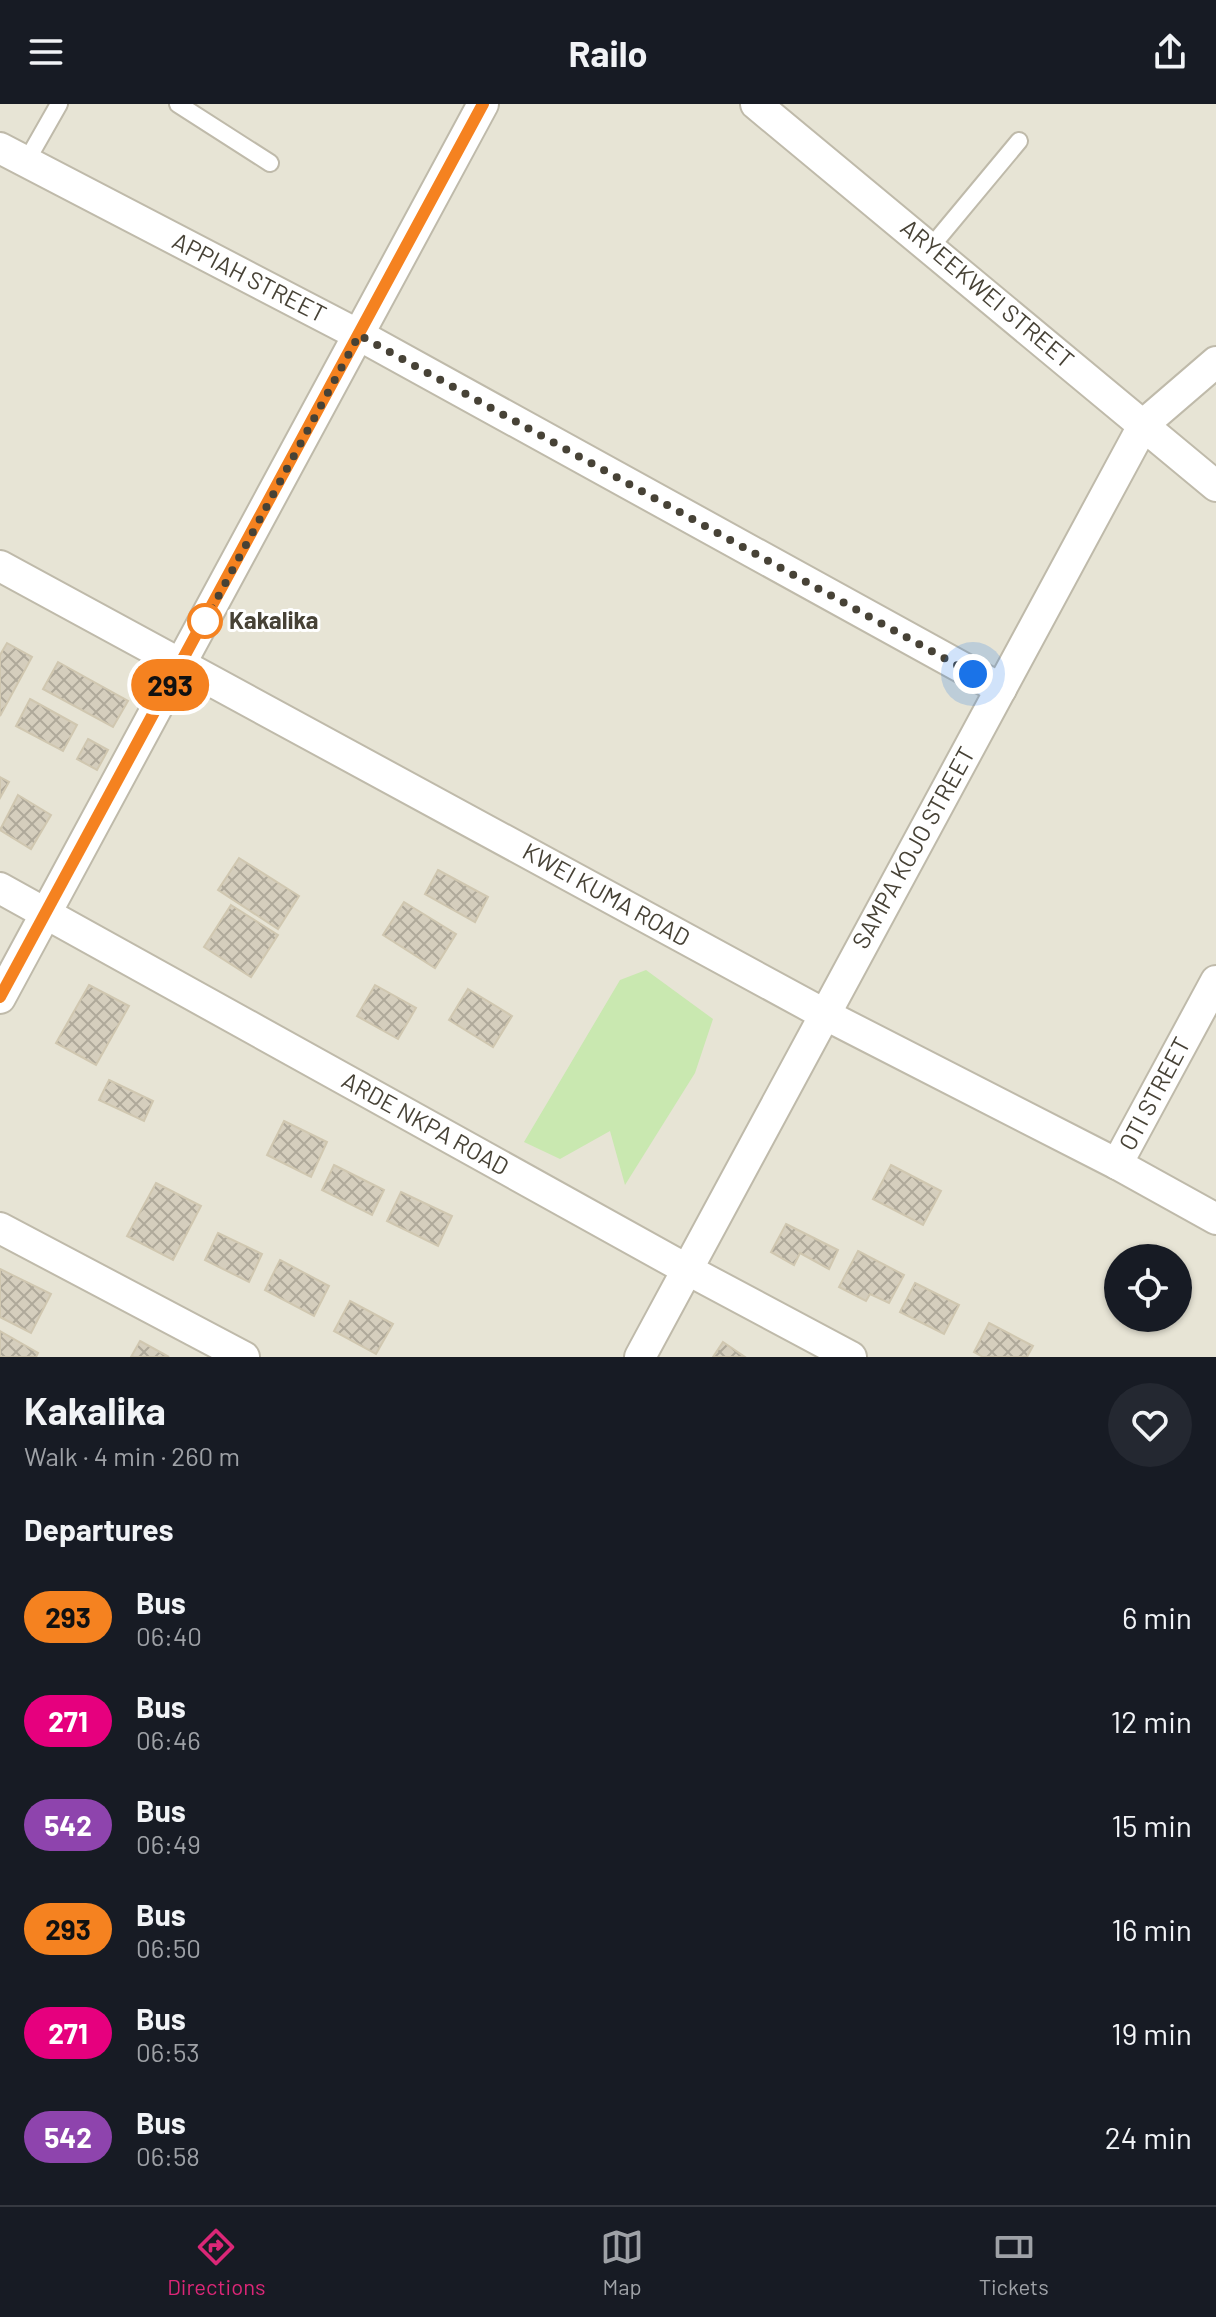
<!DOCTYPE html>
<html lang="en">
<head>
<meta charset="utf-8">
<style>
	:root { --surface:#171b24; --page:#242831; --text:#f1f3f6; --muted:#9ea1a6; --line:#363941; --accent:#db2777 }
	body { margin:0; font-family:Barlow,sans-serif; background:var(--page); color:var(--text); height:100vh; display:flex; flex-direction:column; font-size:30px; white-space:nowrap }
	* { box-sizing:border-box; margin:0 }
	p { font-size:26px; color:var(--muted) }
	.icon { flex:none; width:44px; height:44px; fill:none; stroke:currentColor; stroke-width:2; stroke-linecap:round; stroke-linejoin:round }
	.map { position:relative; height:1253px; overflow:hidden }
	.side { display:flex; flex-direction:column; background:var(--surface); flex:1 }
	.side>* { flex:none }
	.badge { padding:0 16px; border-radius:26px; font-size:28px; line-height:52px }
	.tools { position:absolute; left:1104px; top:1140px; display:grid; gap:16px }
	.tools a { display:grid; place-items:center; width:88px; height:88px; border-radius:50%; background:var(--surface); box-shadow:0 2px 6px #0004; font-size:40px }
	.you { position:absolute; width:40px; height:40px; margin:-20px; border:6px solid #fff; border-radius:50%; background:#1a73e8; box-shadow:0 0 0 12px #1a73e833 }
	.map>.badge { position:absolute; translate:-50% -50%; box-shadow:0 0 0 4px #fff }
	h2 { padding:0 24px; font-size:30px; line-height:72px }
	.round { display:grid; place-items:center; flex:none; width:84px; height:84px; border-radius:42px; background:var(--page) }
	.head { display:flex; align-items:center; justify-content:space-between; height:136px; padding:0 24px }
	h1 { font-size:38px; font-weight:700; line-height:60px }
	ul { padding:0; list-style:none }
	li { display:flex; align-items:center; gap:24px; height:104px; padding:0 24px }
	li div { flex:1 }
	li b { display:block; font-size:30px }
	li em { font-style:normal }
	li .badge { min-width:88px; font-weight:700; text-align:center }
	header { display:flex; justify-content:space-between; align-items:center; height:104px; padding:0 24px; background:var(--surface); font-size:36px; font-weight:700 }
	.tab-bar { display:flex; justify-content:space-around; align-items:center; height:112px; border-top:2px solid var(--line); background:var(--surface); font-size:22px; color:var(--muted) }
	.tab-bar a { display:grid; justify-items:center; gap:4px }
	.tab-bar .active { color:var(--accent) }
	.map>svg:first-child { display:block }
	.residential { fill:#e7e4d5; fill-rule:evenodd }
	.pitch { fill:#c9e8b0 }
	.building { fill:url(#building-cross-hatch); stroke:#d0c7b0; stroke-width:2 }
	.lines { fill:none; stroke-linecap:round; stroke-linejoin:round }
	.service-casing { stroke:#bfbaaa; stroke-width:20 }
	.minor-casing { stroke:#bfbaaa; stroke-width:34 }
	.service { stroke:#fff; stroke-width:16 }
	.minor { stroke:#fff; stroke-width:30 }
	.line-casing { stroke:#fff; stroke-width:18 }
	.line { stroke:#f58220; stroke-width:12 }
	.walk { stroke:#474236; stroke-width:8; stroke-dasharray:0 14.4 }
	.stop-dot { fill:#fff; stroke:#f58220; stroke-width:4 }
	.labels { text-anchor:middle; stroke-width:6; stroke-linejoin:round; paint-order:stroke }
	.street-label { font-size:24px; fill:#474236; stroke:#fff }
	.stop-label { font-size:24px; font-weight:bold; fill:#474236; stroke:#fff; text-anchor:start }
</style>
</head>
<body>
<header><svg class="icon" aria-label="menu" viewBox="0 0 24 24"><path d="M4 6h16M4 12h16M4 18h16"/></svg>Railo<svg class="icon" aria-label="share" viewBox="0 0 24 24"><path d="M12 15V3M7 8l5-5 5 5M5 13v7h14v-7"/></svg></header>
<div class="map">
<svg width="1216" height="1253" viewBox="0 0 1216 1253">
	<defs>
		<pattern id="building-cross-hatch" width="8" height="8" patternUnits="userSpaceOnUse" patternTransform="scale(2)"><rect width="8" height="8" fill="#d5cebd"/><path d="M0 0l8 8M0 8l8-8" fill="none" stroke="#afa99a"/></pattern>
	</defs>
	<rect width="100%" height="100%" fill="#f4f1e7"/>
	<!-- residential -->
	<path class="residential" d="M0,0H1216V1253H0ZM1118,1154H1178V1214H1118Z"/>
	<!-- pitch -->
	<path class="pitch" d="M646,866L713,915L695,969L625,1081L610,1027L560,1055L524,1038L620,876Z"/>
	<!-- building -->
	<g class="building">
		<path d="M7,539L32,553L0,612V551Z"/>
		<path d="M58,558L128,597L113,623L43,585Z"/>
		<path d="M30,595L77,621L63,647L16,622Z"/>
		<path d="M88,635L108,646L97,666L77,655Z"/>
		<path d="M0,673L9,678L0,694Z"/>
		<path d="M18,691L51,711L31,745L0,726Z"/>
		<path d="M239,754L299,792L278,825L218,786Z"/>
		<path d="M438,766L488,793L475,818L425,790Z"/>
		<path d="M404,798L456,830L435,864L383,831Z"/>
		<path d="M231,801L278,831L251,873L204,843Z"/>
		<path d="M89,881L129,902L96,961L56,939Z"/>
		<path d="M375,881L416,904L398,935L357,912Z"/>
		<path d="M468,885L512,912L493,943L449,916Z"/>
		<path d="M109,976L153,997L144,1017L99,996Z"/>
		<path d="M284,1017L327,1038L311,1073L267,1051Z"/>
		<path d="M334,1061L384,1086L372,1111L322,1086Z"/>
		<path d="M891,1061L941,1087L923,1121L873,1095Z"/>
		<path d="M156,1079L201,1102L173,1156L127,1132Z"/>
		<path d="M401,1088L452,1112L438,1142L387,1117Z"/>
		<path d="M786,1120L838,1146L829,1165L800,1149L794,1161L771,1148Z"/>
		<path d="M218,1129L262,1150L249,1178L205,1156Z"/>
		<path d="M858,1147L904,1171L889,1199L870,1190L866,1197L839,1183Z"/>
		<path d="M280,1156L329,1182L314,1212L265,1186Z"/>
		<path d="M0,1165L51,1190L31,1229L0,1213Z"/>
		<path d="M915,1179L959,1201L944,1230L900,1208Z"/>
		<path d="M350,1197L393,1220L376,1250L334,1227Z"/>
		<path d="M989,1219L1033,1242L1027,1253H983L974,1248Z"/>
		<path d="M0,1227L38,1249L36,1253H0Z"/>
		<path d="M140,1237L169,1253H131Z"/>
		<path d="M723,1238L745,1253H713Z"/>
	</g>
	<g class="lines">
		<!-- service casing -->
		<g class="service-casing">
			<g id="service">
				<path d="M178,0L270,59"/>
				<path d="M26,58L59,0"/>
				<path d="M930,144L1019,37"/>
			</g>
		</g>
		<!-- minor casing -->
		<g class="minor-casing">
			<g id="minor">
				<path d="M756,0L1216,382"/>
				<path d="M0,44L359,231L1001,585"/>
				<path d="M0,462L824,910L1117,1060L1216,1115"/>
				<path d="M0,784L688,1166L851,1253"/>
				<path d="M0,894L483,0"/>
				<path d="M1117,1060L1216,877"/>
				<path d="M0,1124L244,1253"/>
				<path d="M640,1253L1144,320L1216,258"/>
			</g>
		</g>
		<!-- service -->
		<use href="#service" class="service"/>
		<!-- minor -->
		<use href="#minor" class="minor"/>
	</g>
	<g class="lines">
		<!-- line casing -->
		<g class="line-casing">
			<path id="line" d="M0,893L483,0"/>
		</g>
		<!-- line -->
		<use href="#line" class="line"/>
		<!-- walk -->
		<path class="walk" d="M205,517L359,231L973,570"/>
	</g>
	<!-- markers -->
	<circle class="stop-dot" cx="205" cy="517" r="16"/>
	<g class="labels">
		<!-- street labels -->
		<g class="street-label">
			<text transform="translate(249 174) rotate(27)" y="8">APPIAH STREET</text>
			<text transform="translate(987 190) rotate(40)" y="8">ARYEEKWEI STREET</text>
			<text transform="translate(914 744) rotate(-61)" y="8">SAMPA KOJO STREET</text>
			<text transform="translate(606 791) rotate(29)" y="8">KWEI KUMA ROAD</text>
			<text transform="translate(1155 990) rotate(-62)" y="8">OTI STREET</text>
			<text transform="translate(425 1020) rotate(29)" y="8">ARDE NKPA ROAD</text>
		</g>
		<!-- stop labels -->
		<g class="stop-label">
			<text x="229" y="525">Kakalika</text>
		</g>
	</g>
</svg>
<div class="tools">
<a><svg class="icon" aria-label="locate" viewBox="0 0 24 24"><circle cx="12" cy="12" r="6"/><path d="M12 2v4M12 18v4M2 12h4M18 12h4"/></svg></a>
</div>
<div class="you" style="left:973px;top:570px"></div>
<b class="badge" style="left:170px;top:581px;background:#f58220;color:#111">293</b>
</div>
<section class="side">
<div class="head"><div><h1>Kakalika</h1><p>Walk · 4 min · 260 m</p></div><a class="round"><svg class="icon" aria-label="heart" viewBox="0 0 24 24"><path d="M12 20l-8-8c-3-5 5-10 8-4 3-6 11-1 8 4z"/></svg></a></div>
<h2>Departures</h2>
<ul>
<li><span class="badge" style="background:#f58220;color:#111">293</span><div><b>Bus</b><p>06:40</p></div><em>6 min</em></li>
<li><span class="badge" style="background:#e6007e;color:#fff">271</span><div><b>Bus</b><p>06:46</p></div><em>12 min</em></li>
<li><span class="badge" style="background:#8e44ad;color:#fff">542</span><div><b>Bus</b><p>06:49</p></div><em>15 min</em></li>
<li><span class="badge" style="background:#f58220;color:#111">293</span><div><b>Bus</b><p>06:50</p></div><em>16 min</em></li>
<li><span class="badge" style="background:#e6007e;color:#fff">271</span><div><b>Bus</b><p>06:53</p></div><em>19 min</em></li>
<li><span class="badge" style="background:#8e44ad;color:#fff">542</span><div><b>Bus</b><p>06:58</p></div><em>24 min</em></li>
</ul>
</section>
<nav class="tab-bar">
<a class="active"><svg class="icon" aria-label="directions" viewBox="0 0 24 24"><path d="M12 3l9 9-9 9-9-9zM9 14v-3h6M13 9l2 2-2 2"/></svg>Directions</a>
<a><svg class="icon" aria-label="map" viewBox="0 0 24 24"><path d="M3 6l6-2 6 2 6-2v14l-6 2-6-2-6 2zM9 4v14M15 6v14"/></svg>Map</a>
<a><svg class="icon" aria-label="tickets" viewBox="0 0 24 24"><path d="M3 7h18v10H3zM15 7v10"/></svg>Tickets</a>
</nav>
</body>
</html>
